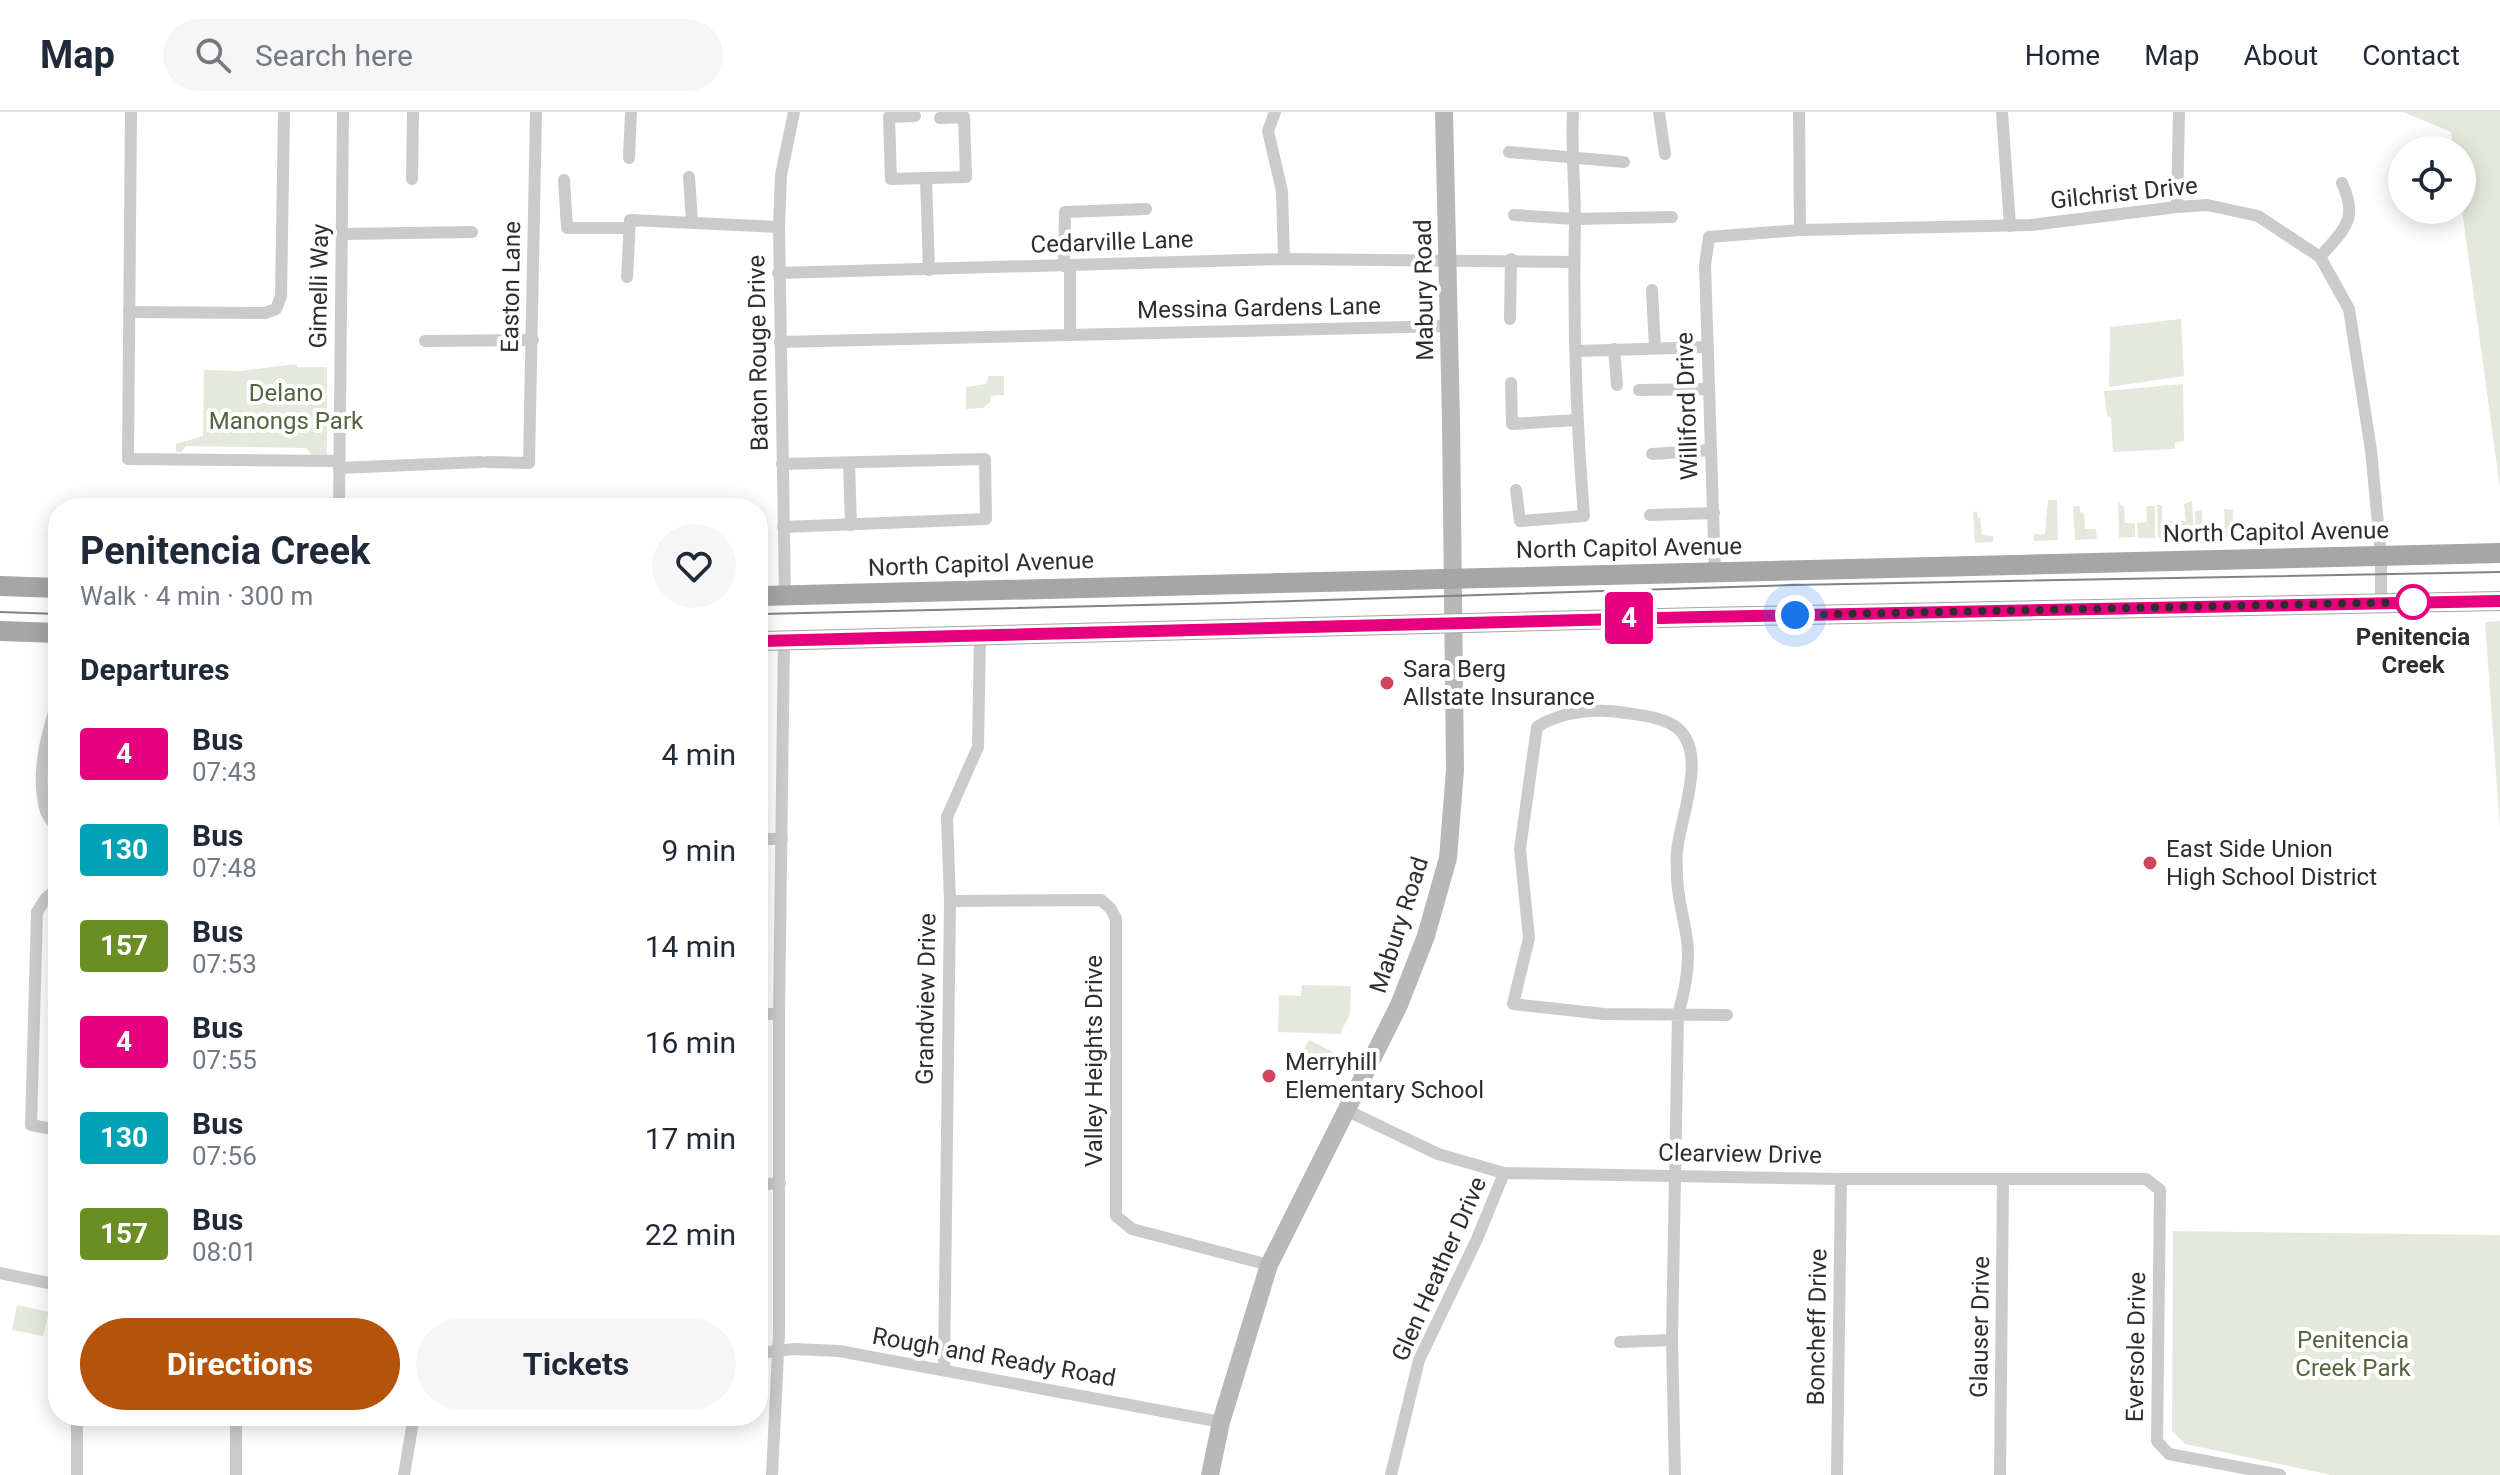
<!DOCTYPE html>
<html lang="en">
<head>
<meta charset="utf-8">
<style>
	:root { --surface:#fff; --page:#f6f6f7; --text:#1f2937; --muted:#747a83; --line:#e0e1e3; --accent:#b45309 }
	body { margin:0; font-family:Roboto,sans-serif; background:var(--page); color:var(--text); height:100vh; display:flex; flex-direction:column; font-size:30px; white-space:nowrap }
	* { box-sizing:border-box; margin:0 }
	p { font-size:26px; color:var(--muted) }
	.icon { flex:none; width:44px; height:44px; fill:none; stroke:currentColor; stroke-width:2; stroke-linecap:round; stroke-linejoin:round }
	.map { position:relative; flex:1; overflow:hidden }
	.sheet { position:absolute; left:48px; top:386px; width:720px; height:928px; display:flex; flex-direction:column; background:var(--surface); border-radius:32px; box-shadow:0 4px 20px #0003 }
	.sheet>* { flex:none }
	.badge { padding:0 16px; border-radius:6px; font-size:28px; line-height:52px }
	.buttons { position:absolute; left:2388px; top:24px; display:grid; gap:16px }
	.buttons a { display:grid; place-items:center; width:88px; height:88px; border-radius:50%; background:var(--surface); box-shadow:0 4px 20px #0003; font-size:40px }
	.you { position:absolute; width:40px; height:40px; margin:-20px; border:6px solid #fff; border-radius:50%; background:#1a73e8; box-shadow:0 0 0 12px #1a73e833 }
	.map>.badge { position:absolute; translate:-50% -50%; box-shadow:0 0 0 4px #fff }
	h2 { padding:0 32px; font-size:30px; line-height:72px }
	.round { display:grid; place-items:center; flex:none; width:84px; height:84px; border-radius:42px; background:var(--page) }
	.overview { display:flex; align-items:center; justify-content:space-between; height:136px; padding:0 32px }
	h1 { font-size:38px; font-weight:700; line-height:60px }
	.button { display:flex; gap:16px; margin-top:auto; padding:16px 32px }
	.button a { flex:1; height:92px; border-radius:48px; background:var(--accent); color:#fff; font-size:32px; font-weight:700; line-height:92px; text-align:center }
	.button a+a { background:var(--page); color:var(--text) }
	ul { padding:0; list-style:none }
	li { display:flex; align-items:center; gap:24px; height:96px; padding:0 32px }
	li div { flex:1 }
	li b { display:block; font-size:30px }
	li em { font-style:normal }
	li .badge { min-width:88px; font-weight:700; text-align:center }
	header { display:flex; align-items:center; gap:48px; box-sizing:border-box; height:112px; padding:0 40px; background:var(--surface); border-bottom:2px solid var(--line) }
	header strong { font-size:38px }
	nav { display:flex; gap:44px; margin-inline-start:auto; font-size:28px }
	.search { width:560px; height:72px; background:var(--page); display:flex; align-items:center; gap:20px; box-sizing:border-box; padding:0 28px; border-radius:44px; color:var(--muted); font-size:30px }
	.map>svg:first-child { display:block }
	.green { fill:#e5e9dd }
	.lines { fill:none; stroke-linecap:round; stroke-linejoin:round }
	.minor { stroke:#cbcbcb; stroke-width:12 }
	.secondary { stroke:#b8b8b8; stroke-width:18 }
	.primary { stroke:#a6a6a6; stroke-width:20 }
	.tram { stroke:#838383; stroke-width:2 }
	.line-casing { stroke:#fff; stroke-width:18 }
	.line { stroke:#e6007e; stroke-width:12 }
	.walk { stroke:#2e2e2e; stroke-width:8; stroke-dasharray:0 14.4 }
	.stop-dot { fill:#fff; stroke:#e6007e; stroke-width:4 }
	.poi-dot { fill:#cf465b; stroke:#fff; stroke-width:3 }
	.labels { text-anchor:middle; stroke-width:8; stroke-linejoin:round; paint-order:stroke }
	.street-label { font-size:24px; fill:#2e2e2e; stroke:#fff }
	.park-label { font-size:24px; fill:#546441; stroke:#fff }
	.stop-label { font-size:24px; font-weight:bold; fill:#2e2e2e; stroke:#fff }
	.poi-label { font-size:24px; fill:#2e2e2e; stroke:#fff; text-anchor:start }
</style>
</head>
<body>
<header>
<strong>Map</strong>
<div class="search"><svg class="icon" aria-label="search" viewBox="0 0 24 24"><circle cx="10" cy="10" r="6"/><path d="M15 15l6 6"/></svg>Search here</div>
<nav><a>Home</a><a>Map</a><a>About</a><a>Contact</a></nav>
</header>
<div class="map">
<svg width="2500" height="1363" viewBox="0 0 2500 1363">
	<rect width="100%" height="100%" fill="#fff"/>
	<!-- green -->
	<g class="green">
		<path d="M2403,0H2500V376L2462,98V38H2453L2451,20Z"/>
		<path d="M2181,207L2184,264L2109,275L2110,215Z"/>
		<path d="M297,252V255H327V344H313L306,336L186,334L182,340H176V332L203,324L204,258L240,259Z"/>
		<path d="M989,264H1004V283L991,284L990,290L983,296L966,297V275L986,272Z"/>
		<path d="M2183,272L2184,329L2175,330V337L2113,340L2111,305L2107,304L2104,279Z"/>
		<path d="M2048,388H2057L2058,428L2034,429V422H2045Z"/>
		<path d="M2118,388L2121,394H2124L2125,411H2135V425L2119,426Z"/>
		<path d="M2192,389L2194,425H2177V409H2186L2184,392Z"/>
		<path d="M2157,393H2162V409H2174V425L2158,426Z"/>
		<path d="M2073,394H2080V400L2084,401L2085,417H2096L2097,427L2075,428Z"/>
		<path d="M2146,394H2155V426H2138L2137,411L2147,410Z"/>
		<path d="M2224,397L2233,398L2232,424H2215L2216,414H2225Z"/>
		<path d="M2202,398V414L2213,415L2214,424L2196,425L2195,399Z"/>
		<path d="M1977,399V405L1980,406L1982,423L1993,424V430L1975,431L1973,400Z"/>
		<path d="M2500,509V717L2485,510Z"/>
		<path d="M1302,873L1351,874L1350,902L1340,922L1278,920L1279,883L1301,884Z"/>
		<path d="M1309,928L1333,940L1324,957L1300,945Z"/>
		<path d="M2173,1119L2500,1123V1363H2331L2185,1332L2172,1319Z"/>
		<path d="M17,1193L49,1200L43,1224L12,1218Z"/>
	</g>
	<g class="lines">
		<!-- minor -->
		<g class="minor">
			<path d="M131,0L128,347L339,349"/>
			<path d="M1275,0L1268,19L1282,79L1284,147"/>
			<path d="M1659,0L1665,42"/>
			<path d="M1799,0L1800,118"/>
			<path d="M2002,0L2010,114"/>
			<path d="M915,4L889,5L891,67L966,65L964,5L940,6"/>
			<path d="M1509,40L1624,50"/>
			<path d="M629,46L631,0"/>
			<path d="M689,65L692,109"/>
			<path d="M926,66L929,158"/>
			<path d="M412,67L413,0"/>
			<path d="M564,68L567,116H628"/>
			<path d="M2177,95L2179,0"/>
			<path d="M1514,103L1575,107L1672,105"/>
			<path d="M342,122L472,120"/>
			<path d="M2320,145C2344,117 2359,108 2342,71"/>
			<path d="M1070,153V223"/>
			<path d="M1064,154L1065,100L1146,97"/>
			<path d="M778,161L1284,147L1573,150"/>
			<path d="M627,165L630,108L779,115"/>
			<path d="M1652,178L1655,236"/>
			<path d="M129,200L265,201L276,197L281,184L284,0"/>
			<path d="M1510,207L1511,147"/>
			<path d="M425,229L533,228"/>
			<path d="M780,230L1449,214"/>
			<path d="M1614,237L1617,273"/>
			<path d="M1577,239L1708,235"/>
			<path d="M1511,271L1512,312L1576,308"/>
			<path d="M1639,278L1709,277"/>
			<path d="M1652,342L1711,338"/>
			<path d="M487,350L529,351L536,0"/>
			<path d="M849,351L851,413"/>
			<path d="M782,352L985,347L986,407L783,415"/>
			<path d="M339,356L481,350"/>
			<path d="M1516,378L1520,409L1584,404C1576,307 1573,208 1575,110C1575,73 1571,37 1573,0"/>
			<path d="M339,396L343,0"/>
			<path d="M1650,403L1714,401"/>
			<path d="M1715,461L1705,153L1709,125L1800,118L2031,113L2177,95L2207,93L2258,104L2320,145L2349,197L2371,338L2381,443V490"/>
			<path d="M785,484L779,115L781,63L794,0"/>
			<path d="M58,587C47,622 36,659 45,696C46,703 53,711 58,718"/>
			<path d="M758,727H782"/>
			<path d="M58,776L46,786L37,800L31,1013L58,1018"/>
			<path d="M950,789L1101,788L1111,797L1116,807V1104L1132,1117L1269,1153"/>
			<path d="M758,902H779"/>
			<path d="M1346,998L1438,1042L1504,1061L1841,1067H2146L2160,1078L2157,1329L2169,1342L2280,1363"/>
			<path d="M758,1073L780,1071"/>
			<path d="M0,1161L58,1173"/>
			<path d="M1620,1230L1672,1228"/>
			<path d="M758,1241L794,1237L839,1239L1221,1310"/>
			<path d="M944,1258L950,789L947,705L978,635L980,523"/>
			<path d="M77,1304V1363"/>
			<path d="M236,1304V1363"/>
			<path d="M404,1363L414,1304"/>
			<path d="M772,1363L779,1221V902L784,528"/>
			<path d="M1391,1363L1419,1248L1477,1127L1504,1061"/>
			<path d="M1675,1363L1672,1228L1678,902C1684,883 1688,862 1688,842C1688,816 1677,790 1677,763C1677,755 1676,747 1677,739C1680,705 1711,636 1673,613C1660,605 1640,603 1626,601C1598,596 1561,599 1537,615L1520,737L1529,826L1513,892L1604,902L1727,903"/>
			<path d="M1837,1363L1841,1067"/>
			<path d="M2000,1363L2003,1068"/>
		</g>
		<!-- secondary -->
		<path class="secondary" d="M1210,1363L1221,1310L1269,1153L1399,893L1426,824L1448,746L1455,658L1451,309L1444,0"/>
		<!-- primary -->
		<g class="primary">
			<path d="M0,474L58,476"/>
			<path d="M758,484L2500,441"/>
			<path d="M0,519L58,521"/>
			<path d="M758,529L1701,505L2500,489"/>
		</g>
		<!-- tram -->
		<g class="tram">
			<path d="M0,500L58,502"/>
			<path d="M758,502L1227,491L1792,473L2500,460"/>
		</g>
	</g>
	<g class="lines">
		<!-- line casing -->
		<g class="line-casing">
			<path id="line" d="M758,529L1701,505L2500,489"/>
		</g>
		<!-- line -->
		<use href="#line" class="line"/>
		<!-- walk -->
		<path class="walk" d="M1795,503L2416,490H2413"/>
	</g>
	<!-- markers -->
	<circle class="stop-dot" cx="2413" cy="490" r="16"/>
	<g class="poi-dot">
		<circle cx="1387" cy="571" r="8"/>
		<circle cx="2150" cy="751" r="8"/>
		<circle cx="1269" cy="964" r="8"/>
	</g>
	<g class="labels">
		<!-- street labels -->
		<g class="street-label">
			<text transform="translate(2124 81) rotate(-6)" y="8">Gilchrist Drive</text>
			<text transform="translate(1112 130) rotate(-2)" y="8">Cedarville Lane</text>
			<text transform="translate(319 174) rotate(-89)" y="8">Gimelli Way</text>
			<text transform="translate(511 175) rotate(-89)" y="8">Easton Lane</text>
			<text transform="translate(1424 178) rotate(-91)" y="8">Mabury Road</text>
			<text transform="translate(1259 196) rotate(-1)" y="8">Messina Gardens Lane</text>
			<text transform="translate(758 241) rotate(-91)" y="8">Baton Rouge Drive</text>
			<text transform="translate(1687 294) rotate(-92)" y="8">Williford Drive</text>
			<text transform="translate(2276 420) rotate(-1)" y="8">North Capitol Avenue</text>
			<text transform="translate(1629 436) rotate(-1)" y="8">North Capitol Avenue</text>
			<text transform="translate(981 452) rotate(-2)" y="8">North Capitol Avenue</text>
			<text transform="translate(1399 813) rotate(-72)" y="8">Mabury Road</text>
			<text transform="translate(926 887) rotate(-89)" y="8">Grandview Drive</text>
			<text transform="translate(1094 949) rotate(-90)" y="8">Valley Heights Drive</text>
			<text transform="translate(1740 1042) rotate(1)" y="8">Clearview Drive</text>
			<text transform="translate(1439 1157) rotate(-66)" y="8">Glen Heather Drive</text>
			<text transform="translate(1817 1215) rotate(-89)" y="8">Boncheff Drive</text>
			<text transform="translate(1980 1215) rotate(-89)" y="8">Glauser Drive</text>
			<text transform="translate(2136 1235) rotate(-89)" y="8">Eversole Drive</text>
			<text transform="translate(994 1245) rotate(10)" y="8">Rough and Ready Road</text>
		</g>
		<!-- park labels -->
		<g class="park-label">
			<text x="286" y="289">Delano<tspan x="286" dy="28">Manongs Park</tspan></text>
			<text x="2353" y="1236">Penitencia<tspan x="2353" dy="28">Creek Park</tspan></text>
		</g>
		<!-- stop labels -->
		<g class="stop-label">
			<text x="2413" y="533">Penitencia<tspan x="2413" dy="28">Creek</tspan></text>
		</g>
		<!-- poi labels -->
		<g class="poi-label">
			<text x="1403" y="565">Sara Berg<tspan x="1403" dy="28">Allstate Insurance</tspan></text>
			<text x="2166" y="745">East Side Union<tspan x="2166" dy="28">High School District</tspan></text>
			<text x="1285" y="958">Merryhill<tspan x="1285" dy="28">Elementary School</tspan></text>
		</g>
	</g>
</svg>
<div class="buttons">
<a><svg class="icon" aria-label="locate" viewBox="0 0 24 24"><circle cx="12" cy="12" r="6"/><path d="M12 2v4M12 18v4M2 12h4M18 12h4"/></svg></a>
</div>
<div class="you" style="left:1795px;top:503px"></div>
<b class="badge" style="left:1629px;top:506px;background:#e6007e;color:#fff">4</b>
<section class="sheet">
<div class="overview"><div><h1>Penitencia Creek</h1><p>Walk · 4 min · 300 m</p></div><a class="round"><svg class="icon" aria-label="heart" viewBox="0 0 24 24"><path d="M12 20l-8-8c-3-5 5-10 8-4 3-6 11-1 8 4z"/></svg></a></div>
<h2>Departures</h2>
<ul>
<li><span class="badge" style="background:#e6007e;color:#fff">4</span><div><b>Bus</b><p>07:43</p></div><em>4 min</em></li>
<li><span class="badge" style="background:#00a3b4;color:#fff">130</span><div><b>Bus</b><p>07:48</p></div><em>9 min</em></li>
<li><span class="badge" style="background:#6b8e23;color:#fff">157</span><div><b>Bus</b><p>07:53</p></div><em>14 min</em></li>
<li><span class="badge" style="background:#e6007e;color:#fff">4</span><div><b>Bus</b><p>07:55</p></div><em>16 min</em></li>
<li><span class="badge" style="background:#00a3b4;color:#fff">130</span><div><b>Bus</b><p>07:56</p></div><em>17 min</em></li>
<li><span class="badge" style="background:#6b8e23;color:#fff">157</span><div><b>Bus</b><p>08:01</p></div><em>22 min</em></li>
</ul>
<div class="button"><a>Directions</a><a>Tickets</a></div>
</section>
</div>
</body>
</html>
